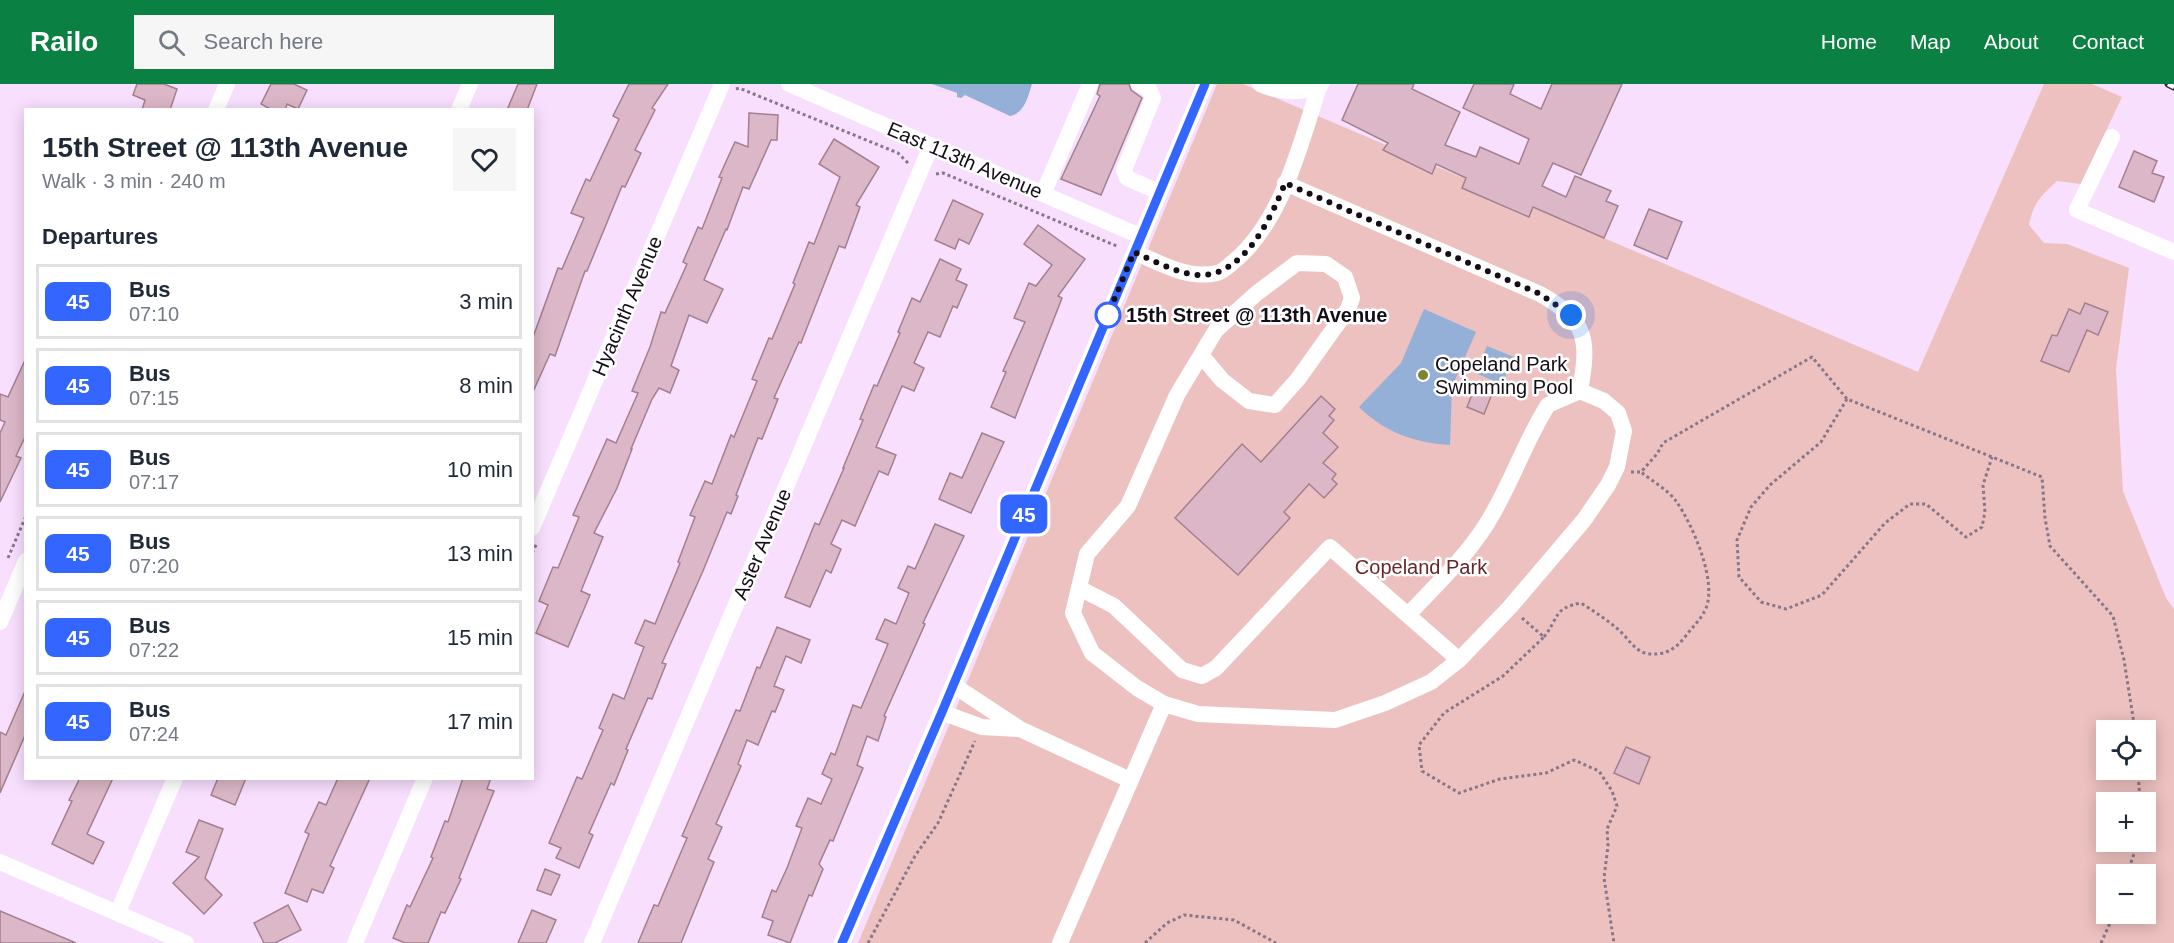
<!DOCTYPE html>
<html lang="en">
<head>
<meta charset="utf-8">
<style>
	:root { --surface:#fff; --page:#f6f6f7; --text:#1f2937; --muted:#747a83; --line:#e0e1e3; --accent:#0b8043 }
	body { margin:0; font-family:Helvetica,sans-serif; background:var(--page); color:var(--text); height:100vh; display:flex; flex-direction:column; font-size:22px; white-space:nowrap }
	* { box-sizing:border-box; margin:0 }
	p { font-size:20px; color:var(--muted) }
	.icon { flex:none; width:33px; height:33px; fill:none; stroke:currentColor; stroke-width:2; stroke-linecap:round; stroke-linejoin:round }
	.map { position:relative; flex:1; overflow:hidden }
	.panel { position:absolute; left:24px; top:24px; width:510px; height:672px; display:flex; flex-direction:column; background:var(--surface); border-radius:0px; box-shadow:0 3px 15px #0003 }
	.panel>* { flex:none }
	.badge { padding:0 12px; border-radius:9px; font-size:21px; line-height:39px }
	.fabs { position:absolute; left:2096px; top:636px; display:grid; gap:12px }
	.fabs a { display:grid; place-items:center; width:60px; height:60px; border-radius:0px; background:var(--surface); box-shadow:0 3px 15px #0003; font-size:30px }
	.you { position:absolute; width:30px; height:30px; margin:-15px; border:4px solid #fff; border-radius:50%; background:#1a73e8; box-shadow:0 0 0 9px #1a73e833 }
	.map>.badge { position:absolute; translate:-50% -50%; box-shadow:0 0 0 3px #fff }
	h2 { padding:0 18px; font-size:22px; line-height:54px }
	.round { display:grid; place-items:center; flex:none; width:63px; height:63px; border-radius:0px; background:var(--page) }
	.headline { display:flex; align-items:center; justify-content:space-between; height:102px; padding:0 18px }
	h1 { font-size:28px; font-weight:600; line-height:45px }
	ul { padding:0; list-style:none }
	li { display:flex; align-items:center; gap:18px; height:75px; margin:0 12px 9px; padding:0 6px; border:3px solid var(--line); border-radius:0px }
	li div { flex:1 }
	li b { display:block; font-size:22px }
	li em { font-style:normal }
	li .badge { min-width:66px; font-weight:700; text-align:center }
	header { display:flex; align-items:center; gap:36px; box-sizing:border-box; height:84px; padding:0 30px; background:var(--accent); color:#fff }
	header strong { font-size:28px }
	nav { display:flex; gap:33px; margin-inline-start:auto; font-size:21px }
	.search { width:420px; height:54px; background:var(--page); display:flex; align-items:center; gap:15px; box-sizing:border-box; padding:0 21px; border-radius:0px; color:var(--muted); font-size:22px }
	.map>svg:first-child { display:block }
	.green { fill:#edc1bf; fill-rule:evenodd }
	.water { fill:#95b0d7 }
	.building { fill:#dcb7c7; stroke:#a3808f; stroke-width:1.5 }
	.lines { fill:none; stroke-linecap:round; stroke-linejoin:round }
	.path { stroke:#87778b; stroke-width:3; stroke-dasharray:3 3; stroke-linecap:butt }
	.minor { stroke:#fff; stroke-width:16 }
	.rail-casing { stroke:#352a37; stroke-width:7 }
	.rail { stroke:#fff; stroke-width:4.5; stroke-dasharray:14; stroke-linecap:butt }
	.line-casing { stroke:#fff; stroke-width:14 }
	.line { stroke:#36f; stroke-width:9 }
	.walk { stroke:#150d17; stroke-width:6; stroke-dasharray:0 10.8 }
	.stop-dot { fill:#fff; stroke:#36f; stroke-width:3 }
	.poi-dot { fill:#7d8531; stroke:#fff; stroke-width:2 }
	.labels { text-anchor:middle; stroke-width:5; stroke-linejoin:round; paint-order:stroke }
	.street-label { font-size:20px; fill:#150d17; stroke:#fff }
	.stop-label { font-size:20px; font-weight:bold; fill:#150d17; stroke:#fff; text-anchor:start }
	.poi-label { font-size:20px; fill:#150d17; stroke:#fff; text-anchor:start }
	.park-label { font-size:20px; fill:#672628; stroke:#fff }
</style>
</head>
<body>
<header>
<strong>Railo</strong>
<div class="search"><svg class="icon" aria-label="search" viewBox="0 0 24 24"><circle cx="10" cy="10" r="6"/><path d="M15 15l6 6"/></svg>Search here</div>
<nav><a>Home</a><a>Map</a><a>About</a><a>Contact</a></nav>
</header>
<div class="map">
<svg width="2174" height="859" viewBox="0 0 2174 859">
	<rect width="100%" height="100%" fill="#f7dffd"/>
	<!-- green -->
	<path class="green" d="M1217,0H1243L1918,288L2044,0H2092L2122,13L2081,100L2057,97C2041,112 2033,119 2029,141L2044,159L2067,160L2129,184L2116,285L2123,407L2166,514L2174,525V859H858ZM2106,646H2145V686H2106ZM2106,718H2145V758H2106ZM2106,790H2145V830H2106Z"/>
	<!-- water -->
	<g class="water">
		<path d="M932,0H1032C1028,12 1025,29 1010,32L965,11L961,14L957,13V9Z"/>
		<path d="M1424,225L1476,248L1452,303L1450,361C1415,359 1384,348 1359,323L1401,279Z"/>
		<path d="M1487,262L1514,273L1502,300L1475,289Z"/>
	</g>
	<!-- building -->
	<g class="building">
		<path d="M137,0H164L177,5L170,26H142L145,16L133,11Z"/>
		<path d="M271,0H294L307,6L298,25L287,20L285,26H272L261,20Z"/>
		<path d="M518,0H537L527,26H507Z"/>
		<path d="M629,0H668L652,24L655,26L635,66L641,69L625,103L622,102L587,187H585L555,272L550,270L532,310V256L558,184L562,185L584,134L571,129L586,95L590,97L619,35L613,32Z"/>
		<path d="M1100,0H1129L1131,6L1142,14L1101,111L1061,95L1100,12L1097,10Z"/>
		<path d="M1358,0H1414L1412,5L1460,28L1445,61L1476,73L1480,63L1519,80L1529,55L1463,24L1474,0H1514L1510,10L1541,25L1552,0H1622L1581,91L1553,79L1542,102L1566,113L1575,92L1611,107L1606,117L1618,122L1604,154L1533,123L1529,133L1462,104L1466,94L1436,80L1432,90L1383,66L1388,59L1342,36Z"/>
		<path d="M749,29L778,31L777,56H771L749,105L743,103L727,146L726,145L704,196L723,205L707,239L689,231L671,282L679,286L670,309L659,304L652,315L631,365H632L617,404L594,449L603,453L581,507L590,511L568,563L536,549L548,521L539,517L553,483L558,484L579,433L573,431L607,355L616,359L638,309L632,307L650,263L661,228L665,229L687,180L683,178L698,143L702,145L722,94L719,93L735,58L748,63Z"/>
		<path d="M834,55L879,83L856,121L860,123L845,164L839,162L801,259L799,258L774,314L778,315L762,355L758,354L736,411L738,412L731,430L727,428L703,487L662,579L666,580L652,615L648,614L626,665L628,666L614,701L611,699L589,749L593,751L579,784L556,774L561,764L549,759L577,693L582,695L603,646L599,644L613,610L624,615L644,563L635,559L645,536L655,540L680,479L678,478L695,433L690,431L705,397L712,400L731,351L734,353L757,297L752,295L769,254L772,255L795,200L793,199L809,158L814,160L840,93L819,80Z"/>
		<path d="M2134,67L2157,77L2152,89L2164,93L2154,118L2119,103Z"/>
		<path d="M953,116L983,130L969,160L959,155L955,165L935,156Z"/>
		<path d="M1649,125L1682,138L1667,175L1634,161Z"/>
		<path d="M1038,141L1085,175L1058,212L1062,214L1015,334L991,323L1006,288L1003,287L1025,238L1014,234L1029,199L1036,202L1052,181L1024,160Z"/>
		<path d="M940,175L961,185L956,196L967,201L957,224L953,222L940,253L928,248L914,279L924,284L914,307L902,302L876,363L896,371L888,391L879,387L855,442L842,436L831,460L841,465L831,489L826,486L810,523L785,513L815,439L819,441L844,384H843L863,336L860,335L874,301L877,302L900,249L898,248L912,214L920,218Z"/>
		<path d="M2085,219L2108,228L2098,251L2087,246L2069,288L2041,277L2052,251L2057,252L2069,225L2080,230Z"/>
		<path d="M26,274V351L16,372L21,374L0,418V349L5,338L0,336V310L8,313Z"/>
		<path d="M1475,303L1492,310L1484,330L1467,323Z"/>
		<path d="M1321,312L1335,325L1329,332L1334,336L1323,349L1338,363L1323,379L1336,390L1332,395L1337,400L1324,414L1309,400L1284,428L1290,434L1238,491L1175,434L1242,360L1261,378Z"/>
		<path d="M982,349L1004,358L971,429L939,415L950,389L962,394Z"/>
		<path d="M935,440L964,452L923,539L925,540L884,632L886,633L878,657L867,652L857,681L863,684L833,757L830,756L819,780L823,785L812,812L809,811L790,859L768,851L773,837L762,833L772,806L776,808L787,784L802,744L796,742L808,714L821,720L832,695L822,690L831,669L835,671L853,621L861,624L888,560L876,555L885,535L896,540L909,509L898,504L908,482L915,485Z"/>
		<path d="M777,543L810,556L801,579L786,572L774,602L784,606L775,628L772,627L758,661L747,656L738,680L741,682L716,740L722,743L708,775L714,778L681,859H638L654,821L658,822L687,754L682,752L736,626L740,627L757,583L760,584Z"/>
		<path d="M26,605V649L0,709V648L6,651Z"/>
		<path d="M1626,663L1650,673L1639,700L1614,689Z"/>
		<path d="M80,694H113L87,750L104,758L93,780L52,760L72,717L69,716Z"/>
		<path d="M218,694H246L235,721L211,711Z"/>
		<path d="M338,694H370L330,782L334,784L323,809L312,805L307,818L285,809L309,750L305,748L319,718L326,721Z"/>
		<path d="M463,694H491L487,705L494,707L459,794L461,795L445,829L441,828L428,859H405L393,854L407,821L410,823L433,774L431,773L445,737L448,738Z"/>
		<path d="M199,736L223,745L205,794L222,811L204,830L173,799L199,773L186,768Z"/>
		<path d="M545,785L560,791L551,811L537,806Z"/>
		<path d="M288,821L301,846L275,859H264L254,839Z"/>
		<path d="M532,826L556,836L546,859H518Z"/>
		<path d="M0,827L76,859H0Z"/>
	</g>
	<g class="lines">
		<!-- path -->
		<g class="path">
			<path d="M736,5L739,4L898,69L908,79"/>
			<path d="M936,90L943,89L1119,163"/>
			<path d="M1847,315L1821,358L1770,401L1751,423L1737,456L1739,493L1761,518L1786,525L1822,511L1885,439L1910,420H1926L1966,453L1982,443L1985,428L1983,401L1992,373"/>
			<path d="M1631,388H1641L1657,370L1663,359L1812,273L1847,315L2042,393L2045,434L2050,462L2113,532L2124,576L2135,646"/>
			<path d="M532,469L537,459"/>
			<path d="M8,474L26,432"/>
			<path d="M1522,534L1544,553L1503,592L1444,629L1419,661L1422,687L1459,709L1500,695L1546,689L1574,676L1599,687L1612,707L1617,722L1607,745L1608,762L1604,794L1614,859"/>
			<path d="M1544,553C1559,534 1553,524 1581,519C1595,528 1609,537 1621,548C1629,556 1635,566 1645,569C1662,573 1675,566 1685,553C1692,543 1701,536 1706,524C1717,497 1693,441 1676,417C1668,406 1652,397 1641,388"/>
			<path d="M2138,686L2140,718"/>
			<path d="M2127,790L2138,758"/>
			<path d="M868,859L915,772L938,739L975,657"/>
			<path d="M1145,859L1167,839L1184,831L1234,836L1276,859"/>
			<path d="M2101,859L2114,830"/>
		</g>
		<!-- minor -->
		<g class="minor">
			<path d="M789,0L1140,152"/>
			<path d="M1139,0L1149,5L1153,14L1124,86L1127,94L1159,108"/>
			<path d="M1260,0C1279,9 1299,9 1319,3L1321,0"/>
			<path d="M216,26L227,0"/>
			<path d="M459,26L470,0"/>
			<path d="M2112,53L2077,126L2174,168"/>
			<path d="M1285,99L1540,210C1588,237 1589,256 1580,307L1548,321C1523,360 1510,405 1484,444C1463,476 1434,503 1408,531"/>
			<path d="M1043,110L1090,0"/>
			<path d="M1134,168C1160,179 1188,196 1217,189C1223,188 1228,182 1232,179C1282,139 1300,61 1319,3"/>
			<path d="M532,444L722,0"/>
			<path d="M1079,504L1114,522L1182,586L1202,592L1216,584L1330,463L1459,576"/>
			<path d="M0,538L26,477"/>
			<path d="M953,601L1020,645L1130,696"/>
			<path d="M1164,620L1198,630L1335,636L1385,619L1431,598L1459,576L1510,523L1584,436L1608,401L1617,383L1624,347L1618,329L1604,317L1580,307"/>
			<path d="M941,628L982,643L1019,645"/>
			<path d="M0,778L186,859"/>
			<path d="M118,828L175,694"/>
			<path d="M355,859L425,694"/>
			<path d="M592,859L931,62"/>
			<path d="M842,859L953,601L1205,0"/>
			<path d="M1060,859L1164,620L1137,604L1092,569L1073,529L1087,470L1128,422L1177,311L1216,246L1257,209L1297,179L1326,180L1345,193L1352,214L1348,225L1298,295L1275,321L1249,317L1222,296L1201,271"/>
		</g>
		<!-- rail casing -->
		<g class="rail-casing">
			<path id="rail" d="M2168,0L2174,3"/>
		</g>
		<!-- rail -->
		<use href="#rail" class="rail"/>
	</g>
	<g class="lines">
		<!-- line casing -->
		<g class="line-casing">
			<path id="line" d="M842,859L942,628L1205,0"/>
		</g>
		<!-- line -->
		<use href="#line" class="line"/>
		<!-- walk -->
		<path class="walk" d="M1108,231L1107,233L1134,168C1152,176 1171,186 1190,190C1240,200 1270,137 1285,99L1540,210L1571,231"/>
	</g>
	<!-- markers -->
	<circle class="stop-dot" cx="1108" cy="231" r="12"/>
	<circle class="poi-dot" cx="1423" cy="291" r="6"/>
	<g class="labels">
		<!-- street labels -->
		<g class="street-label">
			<text transform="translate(965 76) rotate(23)" y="7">East 113th Avenue</text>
			<text transform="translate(627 222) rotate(-67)" y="7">Hyacinth Avenue</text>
			<text transform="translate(762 460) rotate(-67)" y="7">Aster Avenue</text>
		</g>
		<!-- stop labels -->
		<g class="stop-label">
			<text x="1126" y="238">15th Street @ 113th Avenue</text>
		</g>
		<!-- poi labels -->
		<g class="poi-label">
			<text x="1435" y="287">Copeland Park<tspan x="1435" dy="23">Swimming Pool</tspan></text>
		</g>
		<!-- park labels -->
		<g class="park-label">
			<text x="1421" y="490">Copeland Park</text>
		</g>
	</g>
</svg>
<div class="fabs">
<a><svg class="icon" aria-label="locate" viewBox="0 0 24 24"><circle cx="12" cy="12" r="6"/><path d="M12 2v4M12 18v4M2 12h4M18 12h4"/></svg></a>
<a>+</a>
<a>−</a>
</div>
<div class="you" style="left:1571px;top:231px"></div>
<b class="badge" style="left:1024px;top:430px;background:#36f;color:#fff">45</b>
<section class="panel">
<div class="headline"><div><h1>15th Street @ 113th Avenue</h1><p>Walk · 3 min · 240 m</p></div><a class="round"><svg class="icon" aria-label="heart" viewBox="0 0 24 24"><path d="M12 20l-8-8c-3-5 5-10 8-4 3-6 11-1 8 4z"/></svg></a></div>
<h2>Departures</h2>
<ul>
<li><span class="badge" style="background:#36f;color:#fff">45</span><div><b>Bus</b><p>07:10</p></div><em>3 min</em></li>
<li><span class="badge" style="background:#36f;color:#fff">45</span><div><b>Bus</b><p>07:15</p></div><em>8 min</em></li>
<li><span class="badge" style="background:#36f;color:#fff">45</span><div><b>Bus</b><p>07:17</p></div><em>10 min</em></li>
<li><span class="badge" style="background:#36f;color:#fff">45</span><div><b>Bus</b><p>07:20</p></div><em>13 min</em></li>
<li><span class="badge" style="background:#36f;color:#fff">45</span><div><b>Bus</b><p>07:22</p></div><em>15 min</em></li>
<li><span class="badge" style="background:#36f;color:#fff">45</span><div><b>Bus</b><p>07:24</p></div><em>17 min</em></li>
</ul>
</section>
</div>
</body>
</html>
